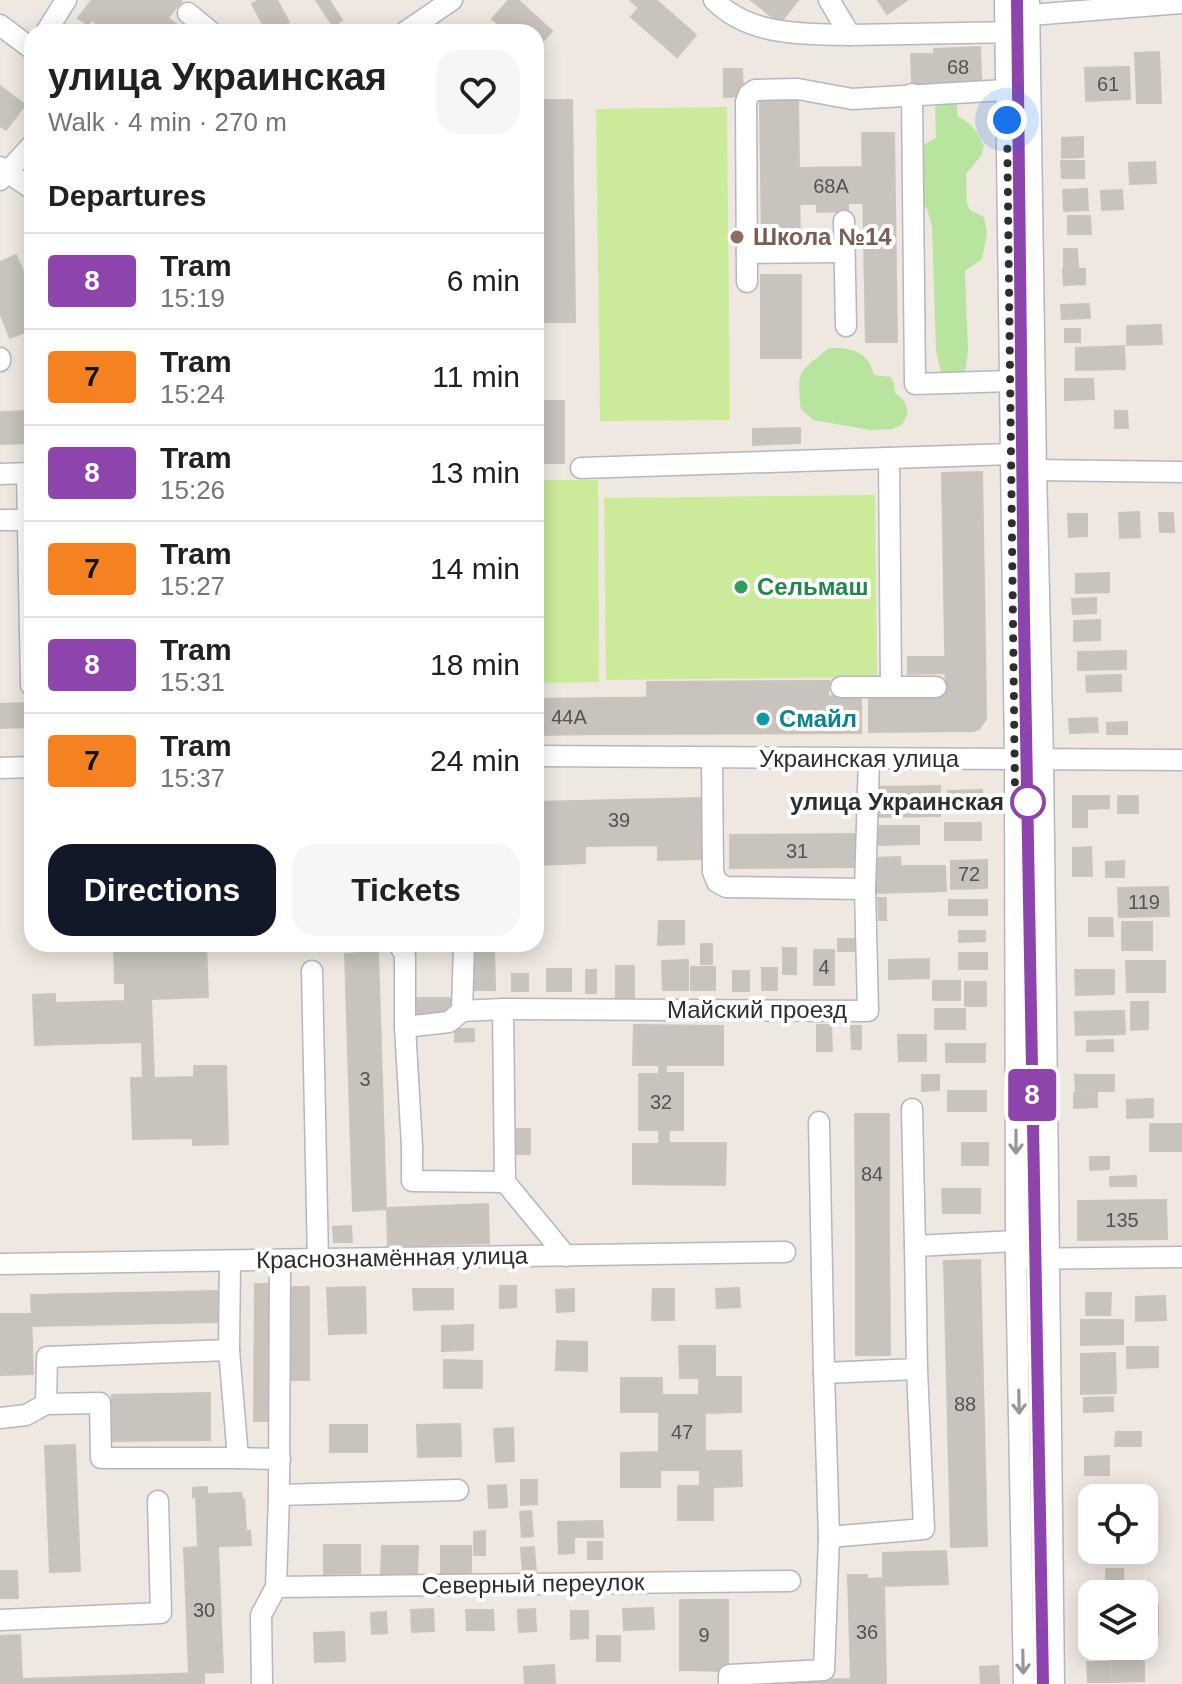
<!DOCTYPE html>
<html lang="en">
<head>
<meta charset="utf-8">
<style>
	:root { --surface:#fff; --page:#f6f6f6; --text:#202124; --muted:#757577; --line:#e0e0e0; --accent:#111827 }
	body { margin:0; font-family:Helvetica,sans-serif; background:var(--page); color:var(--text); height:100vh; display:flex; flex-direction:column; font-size:30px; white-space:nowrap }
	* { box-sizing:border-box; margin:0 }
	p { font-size:26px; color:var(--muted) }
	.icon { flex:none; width:44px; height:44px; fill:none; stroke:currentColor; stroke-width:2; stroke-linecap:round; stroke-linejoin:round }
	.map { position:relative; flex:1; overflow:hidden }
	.panel { position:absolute; left:24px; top:24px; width:520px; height:928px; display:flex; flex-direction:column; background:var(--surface); border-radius:24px; box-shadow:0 4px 20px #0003 }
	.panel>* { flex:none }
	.badge { padding:0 16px; border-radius:6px; font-size:28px; line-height:52px }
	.controls { position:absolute; left:1078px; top:1484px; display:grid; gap:16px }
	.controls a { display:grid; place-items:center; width:80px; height:80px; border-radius:16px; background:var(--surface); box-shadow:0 4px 20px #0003; font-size:40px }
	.you { position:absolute; width:40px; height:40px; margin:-20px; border:6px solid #fff; border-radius:50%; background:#1a73e8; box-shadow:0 0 0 12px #1a73e833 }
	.map>.badge { position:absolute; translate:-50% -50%; box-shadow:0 0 0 4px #fff }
	h2 { padding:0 24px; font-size:30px; line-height:72px }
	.round { display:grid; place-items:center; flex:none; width:84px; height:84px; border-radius:24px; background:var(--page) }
	.summary { display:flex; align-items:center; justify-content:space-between; height:136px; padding:0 24px }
	h1 { font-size:38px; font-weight:700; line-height:60px }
	.primary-button { display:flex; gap:16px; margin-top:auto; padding:16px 24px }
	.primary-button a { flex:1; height:92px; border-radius:24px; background:var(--accent); color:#fff; font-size:32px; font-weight:700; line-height:92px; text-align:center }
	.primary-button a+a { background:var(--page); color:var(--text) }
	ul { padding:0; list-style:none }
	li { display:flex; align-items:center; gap:24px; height:96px; padding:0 24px; border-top:2px solid var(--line) }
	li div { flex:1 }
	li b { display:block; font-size:30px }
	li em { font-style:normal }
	li .badge { min-width:88px; font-weight:700; text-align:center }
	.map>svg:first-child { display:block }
	.green { fill:#b8e49f }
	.pitch { fill:#cbeb9b }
	.building { fill:#c8c3bc; stroke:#cbc4ba; stroke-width:2 }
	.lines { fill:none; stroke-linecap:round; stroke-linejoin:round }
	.minor-casing { stroke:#b4b7c1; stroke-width:23 }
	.minor { stroke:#fff; stroke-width:20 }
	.tram { stroke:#a3a6b8; stroke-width:2 }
	.oneway { stroke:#969696 }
	.line-casing { stroke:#fff; stroke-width:18 }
	.line { stroke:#8e44ad; stroke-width:12 }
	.walk { stroke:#2e2e2e; stroke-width:8; stroke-dasharray:0 14.4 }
	.education-dot { fill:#8d6e63; stroke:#fff; stroke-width:3 }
	.leisure-dot { fill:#2e9e5b; stroke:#fff; stroke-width:3 }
	.culture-dot { fill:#0f9aa8; stroke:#fff; stroke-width:3 }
	.stop-dot { fill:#fff; stroke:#8e44ad; stroke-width:4 }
	.labels { text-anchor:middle; stroke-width:8; stroke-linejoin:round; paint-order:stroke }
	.number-label { font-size:20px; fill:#545352 }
	.education-label { font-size:24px; font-weight:bold; fill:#785e54; stroke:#fff; text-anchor:start }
	.leisure-label { font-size:24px; font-weight:bold; fill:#27864d; stroke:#fff; text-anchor:start }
	.culture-label { font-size:24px; font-weight:bold; fill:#0d838f; stroke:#fff; text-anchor:start }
	.street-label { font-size:24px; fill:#2e2e2e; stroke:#fff }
	.stop-label { font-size:24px; font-weight:bold; fill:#2e2e2e; stroke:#fff; text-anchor:end }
</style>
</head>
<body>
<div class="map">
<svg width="1182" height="1684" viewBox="0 0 1182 1684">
	<rect width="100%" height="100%" fill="#efe8e1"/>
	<!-- green -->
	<g class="green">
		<path d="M956,99L958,117C972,122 978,133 984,146L981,156L966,174L967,204L970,210L984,217L987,234L982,259L965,271L968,351L965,372L951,378L941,373L936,351L932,226L927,209L916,195L915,170L923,145L936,138L935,108L939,100Z"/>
		<path d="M829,348C851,347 869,352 874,375L891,377L894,384L895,393L904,400L908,413L902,425L892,429L870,430L813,420L801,409C797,368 798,374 829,348Z"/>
	</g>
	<!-- pitch -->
	<g class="pitch">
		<path d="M727,107L730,420L600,421L596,109Z"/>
		<path d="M536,480H598L599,682L536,683Z"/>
		<path d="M875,495L877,677L606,680L604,498Z"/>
	</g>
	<!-- building -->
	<g class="building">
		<path d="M92,0H182L168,18L186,32H107L92,20L88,25L78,18Z"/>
		<path d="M259,0H277L289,22L271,32H267L252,4Z"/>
		<path d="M316,0H329L342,20L333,26Z"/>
		<path d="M509,0H518L552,31L536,49V32H507L492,19Z"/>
		<path d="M630,0H656L696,35L677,57L631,17L639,8Z"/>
		<path d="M751,0H798L780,23Z"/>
		<path d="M878,0H907L887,14Z"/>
		<path d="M980,47L981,75L935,76L934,49Z"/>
		<path d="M1159,52L1161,103H1137L1135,53Z"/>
		<path d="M911,54H934L935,83H912Z"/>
		<path d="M1129,67L1130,99L1086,101L1085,68Z"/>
		<path d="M724,69H742L743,96L724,97Z"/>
		<path d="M981,75V84L935,85V76Z"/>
		<path d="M0,86L25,105L6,130L0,126Z"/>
		<path d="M798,99L800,246L762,247L760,100Z"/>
		<path d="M536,100H572L575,322H536Z"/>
		<path d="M862,133H894L897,342H866Z"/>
		<path d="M1083,137V157L1062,158V138Z"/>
		<path d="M1061,161H1084V178H1062Z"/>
		<path d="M1155,162L1156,183L1130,184L1129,163Z"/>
		<path d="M863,167V203H848V211L817,212V204H800L799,168Z"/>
		<path d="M1087,189L1088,210L1064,211L1063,190Z"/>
		<path d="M1122,190L1123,209L1102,210L1101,191Z"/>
		<path d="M1068,216H1090L1091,234H1068Z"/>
		<path d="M1064,249H1077L1078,267H1064Z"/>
		<path d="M16,255L32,293V329L10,338L0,313V262Z"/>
		<path d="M1063,269H1085V284L1064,285Z"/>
		<rect x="761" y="275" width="40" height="83"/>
		<path d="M1089,304L1090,318L1062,319L1061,305Z"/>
		<path d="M1161,325L1162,344L1127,345V326Z"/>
		<rect x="1065" y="329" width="15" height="13"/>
		<path d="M1124,346L1125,369L1076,370V348Z"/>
		<path d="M1065,379H1093L1094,399L1065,400Z"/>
		<rect x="536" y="401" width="28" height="62"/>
		<path d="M32,411V443L0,444V412Z"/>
		<path d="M1115,411H1127L1128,428H1115Z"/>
		<path d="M800,428V443L753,445V429Z"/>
		<path d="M982,472L985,644L945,645L942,473Z"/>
		<path d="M1139,512L1140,537L1120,538L1119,513Z"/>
		<path d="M1159,513H1173L1174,532H1160Z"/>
		<path d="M1068,514H1087V536L1069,537Z"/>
		<path d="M1109,573V592L1076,593V574Z"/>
		<path d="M1096,598V613L1073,614L1072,599Z"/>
		<path d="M1100,620V640L1074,641V621Z"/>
		<path d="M985,644L986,719L979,729L973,731L869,732V697L946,696L945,645Z"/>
		<path d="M1126,651V669L1078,670V652Z"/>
		<path d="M908,657H945L946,673L908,674Z"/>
		<path d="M1121,675V691L1087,692L1086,676Z"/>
		<path d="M829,681L828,696L647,697V682Z"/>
		<path d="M861,696V733L603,734V698Z"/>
		<path d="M603,698V734L536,735V699Z"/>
		<path d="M32,703V727L0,728V704Z"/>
		<path d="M1097,718L1098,732L1070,733L1069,719Z"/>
		<path d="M1127,722V734H1107V723Z"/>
		<path d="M940,786V816L877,817L876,787Z"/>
		<path d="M982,790V809L948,810V791Z"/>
		<path d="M1073,796H1109V808L1087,809V827H1073Z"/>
		<rect x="1118" y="796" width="20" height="17"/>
		<path d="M701,798L703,859L658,860V845L585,846V863L537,865L536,802Z"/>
		<rect x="945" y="823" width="36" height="17"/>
		<path d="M875,826H919V844L876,845Z"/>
		<path d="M864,834V867L730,868V835Z"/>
		<path d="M1091,847L1092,876H1073V848Z"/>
		<path d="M900,857L901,866H945L946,891L875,893L874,858Z"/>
		<path d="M987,860V888L951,889V861Z"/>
		<path d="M1124,861V877H1106V862Z"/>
		<path d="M1168,887L1169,916L1119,917L1118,888Z"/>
		<path d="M878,898H886V920H879Z"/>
		<rect x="949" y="900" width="38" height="15"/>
		<path d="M1089,918H1112L1113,936H1089Z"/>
		<path d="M659,921H684V944L658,945Z"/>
		<rect x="1122" y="922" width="30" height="28"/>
		<path d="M959,931H985V941L959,942Z"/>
		<rect x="838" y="939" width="17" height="12"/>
		<path d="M114,944H206L208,997L151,999L154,1078L194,1077V1066H226L228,1144L193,1145V1138L133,1139L131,1078H143L142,1042L35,1045L33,995L55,994V1003L125,1001V983H115Z"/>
		<rect x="701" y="944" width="11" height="20"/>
		<rect x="783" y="948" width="13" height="26"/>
		<path d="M473,949H494L495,990H474Z"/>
		<rect x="814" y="950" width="20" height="35"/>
		<path d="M378,952L386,1208L488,1204L489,1243L388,1246L387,1209L353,1211L345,954Z"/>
		<rect x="959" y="953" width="28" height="16"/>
		<path d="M929,959V978L889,979V960Z"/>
		<path d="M688,960V990H663L662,961Z"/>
		<path d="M1126,961H1165V992H1127Z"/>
		<rect x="616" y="966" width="18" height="33"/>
		<rect x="691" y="967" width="24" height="23"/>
		<rect x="762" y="968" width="15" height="22"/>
		<rect x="547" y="969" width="24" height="22"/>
		<rect x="586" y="970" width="10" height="23"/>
		<path d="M1075,970H1114V994L1076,995Z"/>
		<rect x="733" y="971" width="16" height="20"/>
		<rect x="512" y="974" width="16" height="17"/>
		<rect x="933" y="981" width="27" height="19"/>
		<rect x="965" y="982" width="21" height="24"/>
		<rect x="410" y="998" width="42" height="18"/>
		<path d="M1131,1002H1148V1029L1131,1030Z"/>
		<rect x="935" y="1009" width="30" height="20"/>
		<path d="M1124,1011L1125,1034L1076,1035L1075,1012Z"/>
		<path d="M634,1025L723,1026V1065H666V1073H683V1130H669V1143H726L725,1185L633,1184V1144H659V1130H639V1074H659V1065H633Z"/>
		<path d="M817,1025H831L832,1051H817Z"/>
		<path d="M851,1026H861V1049H852Z"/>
		<path d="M455,1029H474V1041L455,1042Z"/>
		<path d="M898,1035H926V1061H899Z"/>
		<path d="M1113,1040V1051H1087V1041Z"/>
		<rect x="946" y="1044" width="39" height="18"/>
		<path d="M922,1075H939V1090L922,1091Z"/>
		<path d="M1075,1075H1114V1091H1076Z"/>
		<rect x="948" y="1091" width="38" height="20"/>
		<path d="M1074,1093H1097V1107L1074,1108Z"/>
		<path d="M1153,1099V1117L1127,1118V1100Z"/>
		<path d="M855,1114H889V1234H856Z"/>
		<rect x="1150" y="1124" width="32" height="27"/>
		<rect x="512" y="1129" width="18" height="25"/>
		<rect x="962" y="1143" width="26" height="22"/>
		<path d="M1090,1157H1109V1169L1090,1170Z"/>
		<path d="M1136,1176V1186H1110V1177Z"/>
		<path d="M942,1189H980V1213H943Z"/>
		<path d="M1166,1200L1167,1239L1078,1240V1201Z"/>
		<path d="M351,1226L352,1242H334L333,1227Z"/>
		<path d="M856,1234H889L890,1355H856Z"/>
		<path d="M980,1260L987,1546L951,1547L944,1261Z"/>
		<path d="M255,1284H272L271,1421H254Z"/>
		<path d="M500,1286H516V1307L500,1308Z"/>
		<path d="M291,1287H309V1380H290Z"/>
		<path d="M365,1287L366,1333L329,1334L327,1288Z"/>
		<path d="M739,1288L740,1307L717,1308L716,1289Z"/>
		<path d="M413,1289H453V1309L414,1310Z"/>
		<path d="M574,1289V1311L557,1312L556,1290Z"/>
		<path d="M653,1289H674V1320H652Z"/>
		<path d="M218,1291V1322L32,1326L31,1295Z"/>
		<path d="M1086,1293H1111L1110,1315H1086Z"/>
		<path d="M1165,1296L1166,1320L1136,1321V1297Z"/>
		<path d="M0,1314H31L33,1374L0,1375Z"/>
		<path d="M1081,1320H1123V1344L1081,1345Z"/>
		<path d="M473,1325V1350L442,1351V1326Z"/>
		<path d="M557,1341L587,1342V1371L556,1370Z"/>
		<path d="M679,1346H715V1377H741V1412L705,1413V1451H741L742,1486L713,1487V1520H678V1486H700V1470H660V1487H621V1453L659,1452V1412H621V1378H662V1395H699V1378H680Z"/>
		<path d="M1127,1347H1158V1367L1127,1368Z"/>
		<path d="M1115,1353L1116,1393L1081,1394V1354Z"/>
		<path d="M444,1360L482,1361V1388H444Z"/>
		<path d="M210,1393V1440L113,1441L112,1395Z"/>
		<path d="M1113,1397V1411L1084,1412V1398Z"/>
		<path d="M460,1424L461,1456L418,1457L417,1425Z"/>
		<rect x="330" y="1425" width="37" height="27"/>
		<path d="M513,1428L514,1461L496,1462L494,1429Z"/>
		<path d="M1116,1432H1141V1446H1115Z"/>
		<path d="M75,1445L80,1571L50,1572L45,1446Z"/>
		<path d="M1109,1456V1475H1085V1457Z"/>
		<path d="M521,1480H537V1504L521,1505Z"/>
		<path d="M506,1485L507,1507L489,1508L488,1486Z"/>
		<path d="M207,1487V1494L241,1493L242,1499H244L246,1531H250L251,1545L198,1547L196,1496L193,1497V1488Z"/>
		<path d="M1126,1494V1498H1092V1511H1086V1495Z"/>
		<path d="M531,1511L533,1536L522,1537L520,1512Z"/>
		<path d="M1084,1517H1092V1550H1117V1552L1084,1553Z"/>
		<path d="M602,1521L603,1537H574V1553L559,1554L558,1522Z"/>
		<path d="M485,1531V1555H474V1532Z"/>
		<rect x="588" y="1542" width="14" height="17"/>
		<path d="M324,1545H360V1573L324,1574Z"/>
		<path d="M218,1546L223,1672L189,1673L184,1548Z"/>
		<path d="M382,1546H418L417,1574H381Z"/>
		<rect x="441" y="1546" width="30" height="27"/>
		<path d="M534,1547L536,1573H523L521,1548Z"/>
		<path d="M946,1551L948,1584L884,1586L886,1684H789V1680L851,1679L848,1575H867V1579L883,1578V1553Z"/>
		<path d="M1106,1569H1123L1124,1592H1106Z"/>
		<path d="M0,1571H17L18,1598H0Z"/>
		<path d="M680,1600H728V1671L680,1670Z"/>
		<path d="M1158,1604V1635H1144V1605Z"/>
		<path d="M653,1608L654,1629L624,1630L623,1609Z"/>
		<path d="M433,1609L434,1631L412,1632L411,1610Z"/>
		<path d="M535,1609L536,1631L519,1632L518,1610Z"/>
		<path d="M466,1610H493L494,1630H467Z"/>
		<path d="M571,1611H588V1638L571,1639Z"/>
		<path d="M386,1612L387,1633L372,1634L371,1613Z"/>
		<path d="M344,1632L345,1661L315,1662L314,1633Z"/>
		<path d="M20,1635L22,1679L204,1673V1684H0V1636Z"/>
		<rect x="597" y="1636" width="23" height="25"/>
		<path d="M1111,1661H1144V1681L1112,1682Z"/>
		<path d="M1087,1662H1109L1110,1682H1088Z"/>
		<path d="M554,1665L555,1684H525L524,1667Z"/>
		<path d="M998,1666L999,1684H981L980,1667Z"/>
	</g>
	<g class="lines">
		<!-- minor casing -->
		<g class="minor-casing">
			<g id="minor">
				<path d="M714,0C749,36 804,34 850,35"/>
				<path d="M829,0L850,35L1018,32"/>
				<path d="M1005,0L1015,760L1016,1259L1024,1684"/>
				<path d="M1029,0L1036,470L1043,759L1054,1684"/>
				<path d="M188,13L211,32"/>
				<path d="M1030,15L1182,3"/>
				<path d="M0,25L32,49"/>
				<path d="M46,32L66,0"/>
				<path d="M405,32L452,0"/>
				<path d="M912,94L915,384L1011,381"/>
				<path d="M0,167L32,189"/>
				<path d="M0,180L32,145"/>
				<path d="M844,221L846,326"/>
				<path d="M747,253L844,252"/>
				<path d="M747,282L746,102L749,94L755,90L798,89L852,99L1006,90"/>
				<path d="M0,358V361"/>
				<path d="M889,458L891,687"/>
				<path d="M581,468L1012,454"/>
				<path d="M1036,470L1182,472"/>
				<path d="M27,473L31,685"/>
				<path d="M0,474L32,473"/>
				<path d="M0,520H27"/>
				<path d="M841,687H936"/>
				<path d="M536,756L1182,760"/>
				<path d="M712,759L713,872L717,882L726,887L865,889"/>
				<path d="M0,768L32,767"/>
				<path d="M399,944L405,955V1027L412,1146V1181L505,1182L566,1256"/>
				<path d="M464,944L462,1011L503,1009L868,1011L865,889L869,760"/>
				<path d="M312,971L318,1260"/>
				<path d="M503,1009L505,1182"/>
				<path d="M405,1027L449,1022L462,1011"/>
				<path d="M912,1109L915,1246"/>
				<path d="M819,1122L824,1373"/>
				<path d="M1016,1259L1182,1257"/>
				<path d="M0,1264L785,1252"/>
				<path d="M229,1350L230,1261"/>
				<path d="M0,1418L26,1415L46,1404L100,1403L101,1458H238L229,1350L47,1357L46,1404"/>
				<path d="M238,1458L280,1459"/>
				<path d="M279,1495L458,1490"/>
				<path d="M829,1537L924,1529L917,1369"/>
				<path d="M276,1587L790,1581"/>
				<path d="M0,1620L161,1613L158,1501"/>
				<path d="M262,1684L261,1615L276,1587L279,1495L280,1260"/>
				<path d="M729,1684V1675L824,1670L829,1537L824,1373L917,1369L915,1246L1016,1241"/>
			</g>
		</g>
		<!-- minor -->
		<use href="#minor" class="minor"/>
		<!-- tram -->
		<path class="tram" d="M1017,0L1024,620L1044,1684"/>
	</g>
	<!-- one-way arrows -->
	<defs><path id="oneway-shaft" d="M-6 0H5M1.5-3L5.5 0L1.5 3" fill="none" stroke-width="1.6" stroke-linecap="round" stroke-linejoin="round" transform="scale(2)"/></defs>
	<g class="oneway">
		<use href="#oneway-shaft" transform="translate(1016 1142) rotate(90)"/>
		<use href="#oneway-shaft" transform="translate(1019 1402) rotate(89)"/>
		<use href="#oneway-shaft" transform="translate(1023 1662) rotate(89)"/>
	</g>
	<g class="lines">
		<!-- line casing -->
		<g class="line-casing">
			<path id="line" d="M1017,0L1024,620L1043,1684"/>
		</g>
		<!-- line -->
		<use href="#line" class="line"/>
		<!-- walk -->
		<path class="walk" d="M1007,120L1015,790L1028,802"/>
	</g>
	<!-- markers -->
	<circle class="education-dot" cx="737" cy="237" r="8"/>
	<circle class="leisure-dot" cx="741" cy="587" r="8"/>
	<circle class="culture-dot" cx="763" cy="719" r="8"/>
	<circle class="stop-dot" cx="1028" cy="802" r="16"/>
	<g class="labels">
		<!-- number labels -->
		<g class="number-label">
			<text x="958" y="74">68</text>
			<text x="1108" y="91">61</text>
			<text x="831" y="193">68А</text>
			<text x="569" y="724">44А</text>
			<text x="619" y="827">39</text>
			<text x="797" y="858">31</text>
			<text x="969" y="881">72</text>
			<text x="1144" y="909">119</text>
			<text x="824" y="974">4</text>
			<text x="365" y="1086">3</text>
			<text x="661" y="1109">32</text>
			<text x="872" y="1181">84</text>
			<text x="1122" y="1227">135</text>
			<text x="965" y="1411">88</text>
			<text x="682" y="1439">47</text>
			<text x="204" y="1617">30</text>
			<text x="867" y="1639">36</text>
			<text x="704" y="1642">9</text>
		</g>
		<!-- education labels -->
		<g class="education-label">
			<text x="753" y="245">Школа №14</text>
		</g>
		<!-- leisure labels -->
		<g class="leisure-label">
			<text x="757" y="595">Сельмаш</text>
		</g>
		<!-- culture labels -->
		<g class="culture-label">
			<text x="779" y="727">Смайл</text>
		</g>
		<!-- street labels -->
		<g class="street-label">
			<text x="859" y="767">Украинская улица</text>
			<text x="757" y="1018">Майский проезд</text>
			<text transform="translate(392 1258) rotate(-1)" y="8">Краснознамённая улица</text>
			<text transform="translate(533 1584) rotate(-1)" y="8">Северный переулок</text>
		</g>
		<!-- stop labels -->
		<g class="stop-label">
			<text x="1004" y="810">улица Украинская</text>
		</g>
	</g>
</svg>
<div class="controls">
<a><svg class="icon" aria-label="locate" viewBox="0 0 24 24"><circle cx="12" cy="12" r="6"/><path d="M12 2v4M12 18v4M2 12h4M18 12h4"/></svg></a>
<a><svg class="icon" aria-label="layers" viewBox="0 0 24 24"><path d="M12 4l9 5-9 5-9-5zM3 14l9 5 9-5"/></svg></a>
</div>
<div class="you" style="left:1007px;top:120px"></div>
<b class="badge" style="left:1032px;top:1095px;background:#8e44ad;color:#fff">8</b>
<section class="panel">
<div class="summary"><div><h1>улица Украинская</h1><p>Walk · 4 min · 270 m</p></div><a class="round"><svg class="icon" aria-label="heart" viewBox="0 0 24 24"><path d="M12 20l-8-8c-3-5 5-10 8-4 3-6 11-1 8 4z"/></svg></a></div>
<h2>Departures</h2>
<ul>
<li><span class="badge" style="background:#8e44ad;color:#fff">8</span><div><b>Tram</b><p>15:19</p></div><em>6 min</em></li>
<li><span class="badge" style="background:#f58220;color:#111">7</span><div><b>Tram</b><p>15:24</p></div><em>11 min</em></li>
<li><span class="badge" style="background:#8e44ad;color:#fff">8</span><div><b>Tram</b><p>15:26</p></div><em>13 min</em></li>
<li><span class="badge" style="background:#f58220;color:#111">7</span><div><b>Tram</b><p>15:27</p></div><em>14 min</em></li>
<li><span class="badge" style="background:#8e44ad;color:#fff">8</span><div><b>Tram</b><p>15:31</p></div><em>18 min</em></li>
<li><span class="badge" style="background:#f58220;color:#111">7</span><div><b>Tram</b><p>15:37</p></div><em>24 min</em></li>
</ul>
<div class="primary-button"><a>Directions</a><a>Tickets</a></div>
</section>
</div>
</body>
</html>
